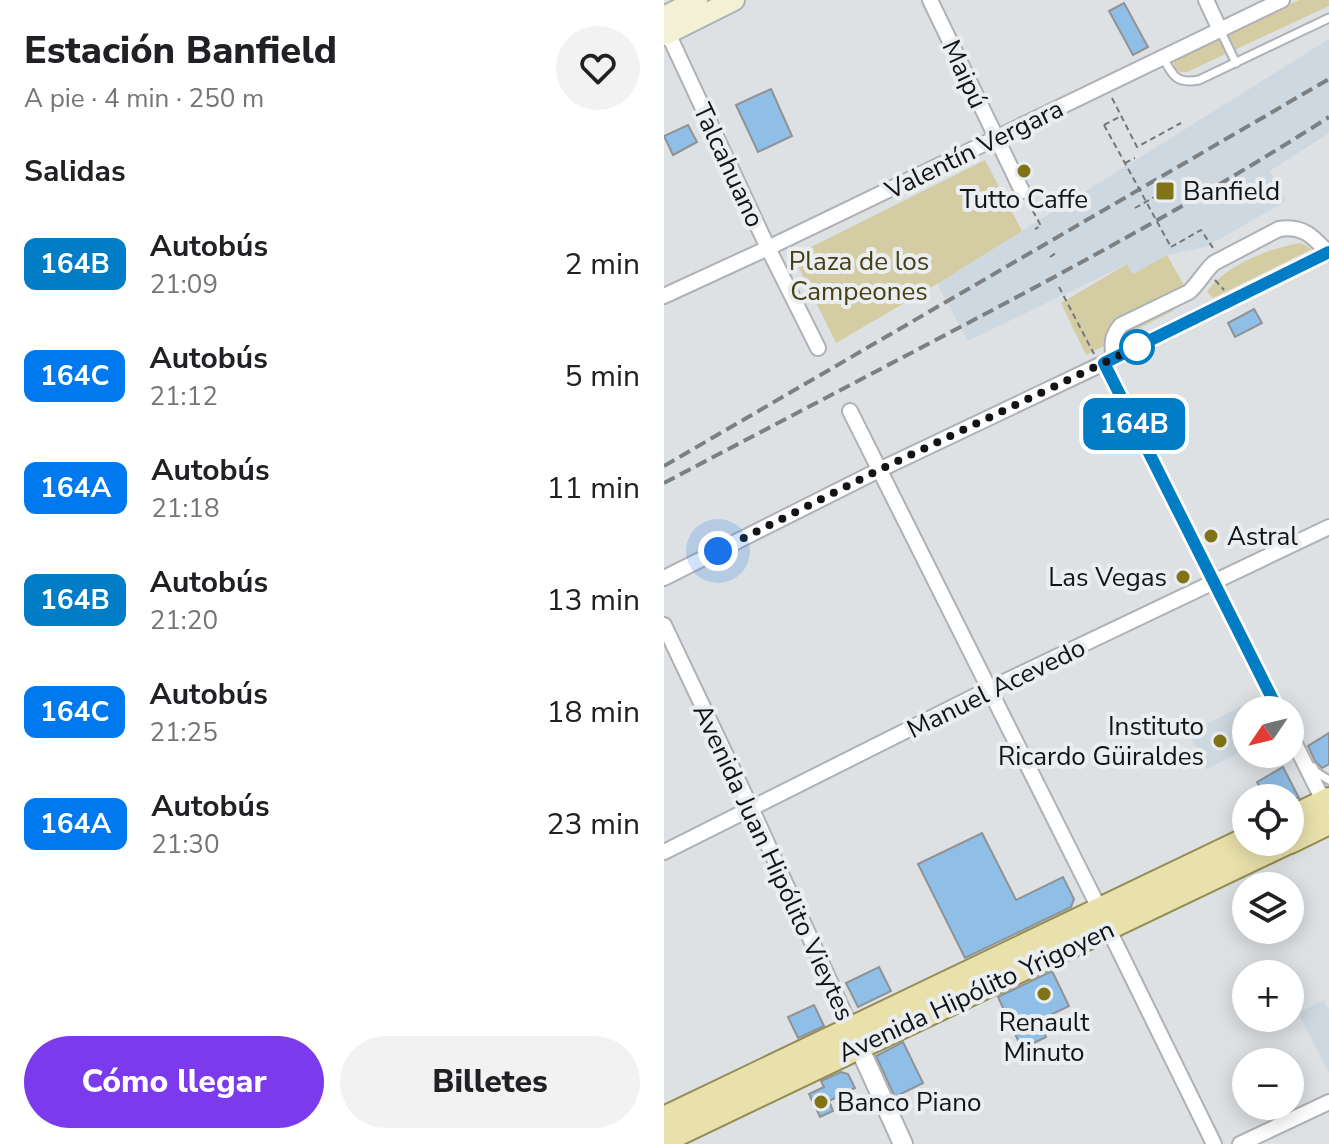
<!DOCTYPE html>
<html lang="es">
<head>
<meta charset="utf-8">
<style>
	:root { --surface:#fff; --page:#f2f2f2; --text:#202124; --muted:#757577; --accent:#7c3aed }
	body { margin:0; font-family:"Nunito Sans",sans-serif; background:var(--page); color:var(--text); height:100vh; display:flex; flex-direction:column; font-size:30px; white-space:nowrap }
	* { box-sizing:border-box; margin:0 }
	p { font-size:26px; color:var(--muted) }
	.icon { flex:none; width:44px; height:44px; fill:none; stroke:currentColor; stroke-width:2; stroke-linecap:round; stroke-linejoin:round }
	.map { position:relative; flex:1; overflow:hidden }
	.sheet { display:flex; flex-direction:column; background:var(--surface); width:664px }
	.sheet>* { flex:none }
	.badge { padding:0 16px; border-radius:12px; font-size:28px; line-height:52px }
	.needle { width:52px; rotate:235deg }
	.buttons { position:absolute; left:568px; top:696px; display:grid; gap:16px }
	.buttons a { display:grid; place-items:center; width:72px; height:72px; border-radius:50%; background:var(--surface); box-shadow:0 4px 20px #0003; font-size:40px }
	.you { position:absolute; width:40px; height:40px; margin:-20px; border:6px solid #fff; border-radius:50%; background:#1a73e8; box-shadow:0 0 0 12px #1a73e833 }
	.map>.badge { position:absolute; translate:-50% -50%; box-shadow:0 0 0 4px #fff }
	h2 { padding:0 24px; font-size:30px; line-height:72px }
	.round { display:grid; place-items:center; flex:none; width:84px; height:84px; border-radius:42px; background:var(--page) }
	.head { display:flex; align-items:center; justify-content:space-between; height:136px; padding:0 24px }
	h1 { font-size:38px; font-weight:800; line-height:60px }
	.cta { display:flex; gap:16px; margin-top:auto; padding:16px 24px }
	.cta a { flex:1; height:92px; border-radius:48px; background:var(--accent); color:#fff; font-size:32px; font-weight:800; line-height:92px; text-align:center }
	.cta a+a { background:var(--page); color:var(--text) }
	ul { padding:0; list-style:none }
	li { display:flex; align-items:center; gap:24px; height:112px; padding:0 24px }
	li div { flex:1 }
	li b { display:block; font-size:30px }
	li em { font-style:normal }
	li .badge { min-width:88px; font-weight:700; text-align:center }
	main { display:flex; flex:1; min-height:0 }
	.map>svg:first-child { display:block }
	.built { fill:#ced8e1 }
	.green { fill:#d4cda4 }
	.building { fill:#8fbee6; stroke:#8f9396; stroke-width:2 }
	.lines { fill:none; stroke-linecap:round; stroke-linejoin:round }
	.service-casing { stroke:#aeb1b5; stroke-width:11 }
	.minor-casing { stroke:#aeb1b5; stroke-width:18 }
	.tertiary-casing { stroke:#aeb1b5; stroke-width:22 }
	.secondary-casing { stroke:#aeb1b5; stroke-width:24 }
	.primary-casing { stroke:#958c53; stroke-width:26 }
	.path { stroke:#747779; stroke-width:2; stroke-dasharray:6 4; stroke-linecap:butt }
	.service { stroke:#fff; stroke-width:7 }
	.minor { stroke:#fff; stroke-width:14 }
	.tertiary { stroke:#fff; stroke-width:18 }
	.secondary { stroke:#f4f0d6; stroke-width:20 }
	.primary { stroke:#e9e1ac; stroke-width:22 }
	.rail { stroke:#7d8082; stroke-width:4; stroke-dasharray:12 6; stroke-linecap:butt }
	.path-bridge { stroke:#747779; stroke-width:2; stroke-dasharray:6 4; stroke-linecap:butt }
	.line-casing { stroke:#fff; stroke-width:18 }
	.line { stroke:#007dc5; stroke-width:12 }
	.walk { stroke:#121415; stroke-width:8; stroke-dasharray:0 14.4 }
	.poi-dot { fill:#817416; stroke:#eaeef1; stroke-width:3 }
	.stop-dot { fill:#fff; stroke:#007dc5; stroke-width:4 }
	.labels { text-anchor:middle; stroke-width:8; stroke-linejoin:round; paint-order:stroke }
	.street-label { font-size:26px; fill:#121415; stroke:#eaeef1 }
	.poi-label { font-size:26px; fill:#121415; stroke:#eaeef1; text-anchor:start }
	.park-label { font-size:26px; fill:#474013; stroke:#eaeef1 }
</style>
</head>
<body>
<main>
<section class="sheet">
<div class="head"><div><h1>Estación Banfield</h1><p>A pie · 4 min · 250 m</p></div><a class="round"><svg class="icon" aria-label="heart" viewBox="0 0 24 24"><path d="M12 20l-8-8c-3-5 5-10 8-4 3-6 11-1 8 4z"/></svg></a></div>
<h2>Salidas</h2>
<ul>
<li><span class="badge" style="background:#007dc5;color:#fff">164B</span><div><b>Autobús</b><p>21:09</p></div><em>2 min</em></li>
<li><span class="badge" style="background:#0079ef;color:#fff">164C</span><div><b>Autobús</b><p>21:12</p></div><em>5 min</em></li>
<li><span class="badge" style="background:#0079ef;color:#fff">164A</span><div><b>Autobús</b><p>21:18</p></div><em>11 min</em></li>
<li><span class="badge" style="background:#007dc5;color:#fff">164B</span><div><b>Autobús</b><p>21:20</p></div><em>13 min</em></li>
<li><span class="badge" style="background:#0079ef;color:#fff">164C</span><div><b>Autobús</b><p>21:25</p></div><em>18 min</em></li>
<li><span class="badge" style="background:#0079ef;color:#fff">164A</span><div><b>Autobús</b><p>21:30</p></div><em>23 min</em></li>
</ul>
<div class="cta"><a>Cómo llegar</a><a>Billetes</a></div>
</section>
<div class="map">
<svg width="665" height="1144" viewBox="0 0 665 1144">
	<rect width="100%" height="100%" fill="#dde1e4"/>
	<!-- built -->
	<g class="built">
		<path d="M665,39V133L606,171L622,201L542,247L503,255L469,274L463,264L304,341L273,284Z"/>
		<path d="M593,698L599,710H582V749L543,769L525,733Z"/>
		<path d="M660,1000L665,1010V1073L634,1013Z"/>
	</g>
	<!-- green -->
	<g class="green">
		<path d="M635,0H665V6L523,72H516L511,68L510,62L512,58Z"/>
		<path d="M321,160L358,231L273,284L172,343L129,256Z"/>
		<path d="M637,243L648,249L549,298L543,292C561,265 605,248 637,243Z"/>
		<path d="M503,255L522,289L509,311L422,355L397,303L463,264L469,274Z"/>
	</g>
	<!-- building -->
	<g class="building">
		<path d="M460,3L484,47L469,55L445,11Z"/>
		<path d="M107,89L128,136L94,152L72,105Z"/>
		<path d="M24,125L33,142L9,155L0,136Z"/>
		<path d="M590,309L598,323L571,337L564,323Z"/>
		<path d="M665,733V764L658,768L651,761L644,746Z"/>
		<path d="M619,767L635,798H602L593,782Z"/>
		<path d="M318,833L352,900L399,877L410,899L407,907L301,958L254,864Z"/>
		<path d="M215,967L227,991L194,1007L182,983Z"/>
		<path d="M388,971L405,1006L374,1021L382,1037L358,1049L334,997Z"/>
		<path d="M150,1005L160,1026L134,1038L124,1017Z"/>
		<path d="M239,1042L259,1083L231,1097L212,1056Z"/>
		<path d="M177,1072L184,1074L191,1088L165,1101L169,1111L156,1117L145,1094L160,1087L157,1081Z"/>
	</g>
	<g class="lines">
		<!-- service casing -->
		<g class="service-casing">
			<g id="service">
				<path d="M556,30L572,63"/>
				<path d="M499,57C509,76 512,84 535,80L665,18"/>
				<path d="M649,767L652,772L665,780"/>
			</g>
		</g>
		<!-- minor casing -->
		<g class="minor-casing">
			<g id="minor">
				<path d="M266,0L358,191"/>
				<path d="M542,0L556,30"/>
				<path d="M1,27L104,248L154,348"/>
				<path d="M0,296L104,248L618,0"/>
				<path d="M450,358C447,345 448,335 457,325L525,292C535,283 540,272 550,263L615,229C639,225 650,237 665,254"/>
				<path d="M440,363L614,710"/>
				<path d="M186,411L436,910"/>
				<path d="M0,578L215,470L440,363L665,252"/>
				<path d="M0,625L88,810L187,1028"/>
				<path d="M626,734L665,812"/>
				<path d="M0,852L325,689L665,527"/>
				<path d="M444,928L550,1144"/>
				<path d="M576,1144L665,1102"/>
			</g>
		</g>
		<!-- tertiary casing -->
		<g class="tertiary-casing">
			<path id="tertiary" d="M191,1038L239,1144"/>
		</g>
		<!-- secondary casing -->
		<g class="secondary-casing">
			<g id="secondary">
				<path d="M0,17L33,0"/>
				<path d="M0,35L70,0"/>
			</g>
		</g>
		<!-- primary casing -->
		<g class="primary-casing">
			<g id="primary">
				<path d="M626,818L665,799"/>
				<path d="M626,842L665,823"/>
				<path d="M0,1118L582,839"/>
				<path d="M0,1141L625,842"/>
			</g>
		</g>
		<!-- path -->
		<g class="path">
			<path d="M448,98L473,147L517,123"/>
			<path d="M440,125L457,116"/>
			<path d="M461,163L471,158"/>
			<path d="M364,202L377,226L371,229"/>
			<path d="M471,208L494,195"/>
			<path d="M507,247L537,230L549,248"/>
			<path d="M386,257L392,253"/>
			<path d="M551,280L560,290"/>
			<path d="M395,287L430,354"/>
		</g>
		<!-- service -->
		<use href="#service" class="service"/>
		<!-- minor -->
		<use href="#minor" class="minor"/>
		<!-- tertiary -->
		<use href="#tertiary" class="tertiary"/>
		<!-- secondary -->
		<use href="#secondary" class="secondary"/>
		<!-- primary -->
		<use href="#primary" class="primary"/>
		<!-- rail -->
		<g class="rail">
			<path d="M0,466L665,79"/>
			<path d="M0,483C95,433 190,383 285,333C414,265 542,196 665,117"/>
		</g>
		<!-- path-bridge -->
		<path class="path-bridge" d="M440,125L507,247"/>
	</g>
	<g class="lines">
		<!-- line casing -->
		<g class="line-casing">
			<path id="line" d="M614,710L440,363L665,252"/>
		</g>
		<!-- line -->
		<use href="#line" class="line"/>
		<!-- walk -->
		<path class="walk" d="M54,551L215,470L473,347"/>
	</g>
	<!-- markers -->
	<g class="poi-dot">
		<circle cx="360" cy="171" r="8"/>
		<rect x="491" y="181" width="20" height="20" rx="4"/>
		<circle cx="547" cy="536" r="8"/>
		<circle cx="519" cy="577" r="8"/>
		<circle cx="556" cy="741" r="8"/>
		<circle cx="380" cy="994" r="8"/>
		<circle cx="157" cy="1102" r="8"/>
	</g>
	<circle class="stop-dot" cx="473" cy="347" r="16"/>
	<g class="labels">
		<!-- street labels -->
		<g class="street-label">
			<text transform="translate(301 74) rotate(65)" y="9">Maipú</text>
			<text transform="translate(310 149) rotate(-26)" y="9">Valentín Vergara</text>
			<text transform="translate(65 165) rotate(65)" y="9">Talcahuano</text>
			<text transform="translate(332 688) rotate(-26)" y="9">Manuel Acevedo</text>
			<text transform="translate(110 862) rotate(65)" y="9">Avenida Juan Hipólito Vieytes</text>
			<text transform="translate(312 991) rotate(-25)" y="9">Avenida Hipólito Yrigoyen</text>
		</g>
		<!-- poi labels -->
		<g class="poi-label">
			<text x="519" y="200">Banfield</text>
			<text x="360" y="208" text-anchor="middle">Tutto Caffe</text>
			<text x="563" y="545">Astral</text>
			<text x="503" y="586" text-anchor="end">Las Vegas</text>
			<text x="540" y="735" text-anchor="end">Instituto<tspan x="540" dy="30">Ricardo Güiraldes</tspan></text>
			<text x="380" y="1031" text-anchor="middle">Renault<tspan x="380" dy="30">Minuto</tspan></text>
			<text x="173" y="1111">Banco Piano</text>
		</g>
		<!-- park labels -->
		<g class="park-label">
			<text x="195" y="270">Plaza de los<tspan x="195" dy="30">Campeones</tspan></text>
		</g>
	</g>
</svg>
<div class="buttons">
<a><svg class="needle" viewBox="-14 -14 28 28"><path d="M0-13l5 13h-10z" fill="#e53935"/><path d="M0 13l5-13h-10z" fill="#757577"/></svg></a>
<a><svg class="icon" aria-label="locate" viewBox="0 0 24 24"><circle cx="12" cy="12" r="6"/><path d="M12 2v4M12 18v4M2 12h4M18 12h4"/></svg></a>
<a><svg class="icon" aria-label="layers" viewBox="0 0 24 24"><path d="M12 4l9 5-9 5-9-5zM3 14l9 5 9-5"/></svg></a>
<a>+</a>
<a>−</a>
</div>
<div class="you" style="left:54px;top:551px"></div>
<b class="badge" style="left:470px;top:424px;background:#007dc5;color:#fff">164B</b>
</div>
</main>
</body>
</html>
